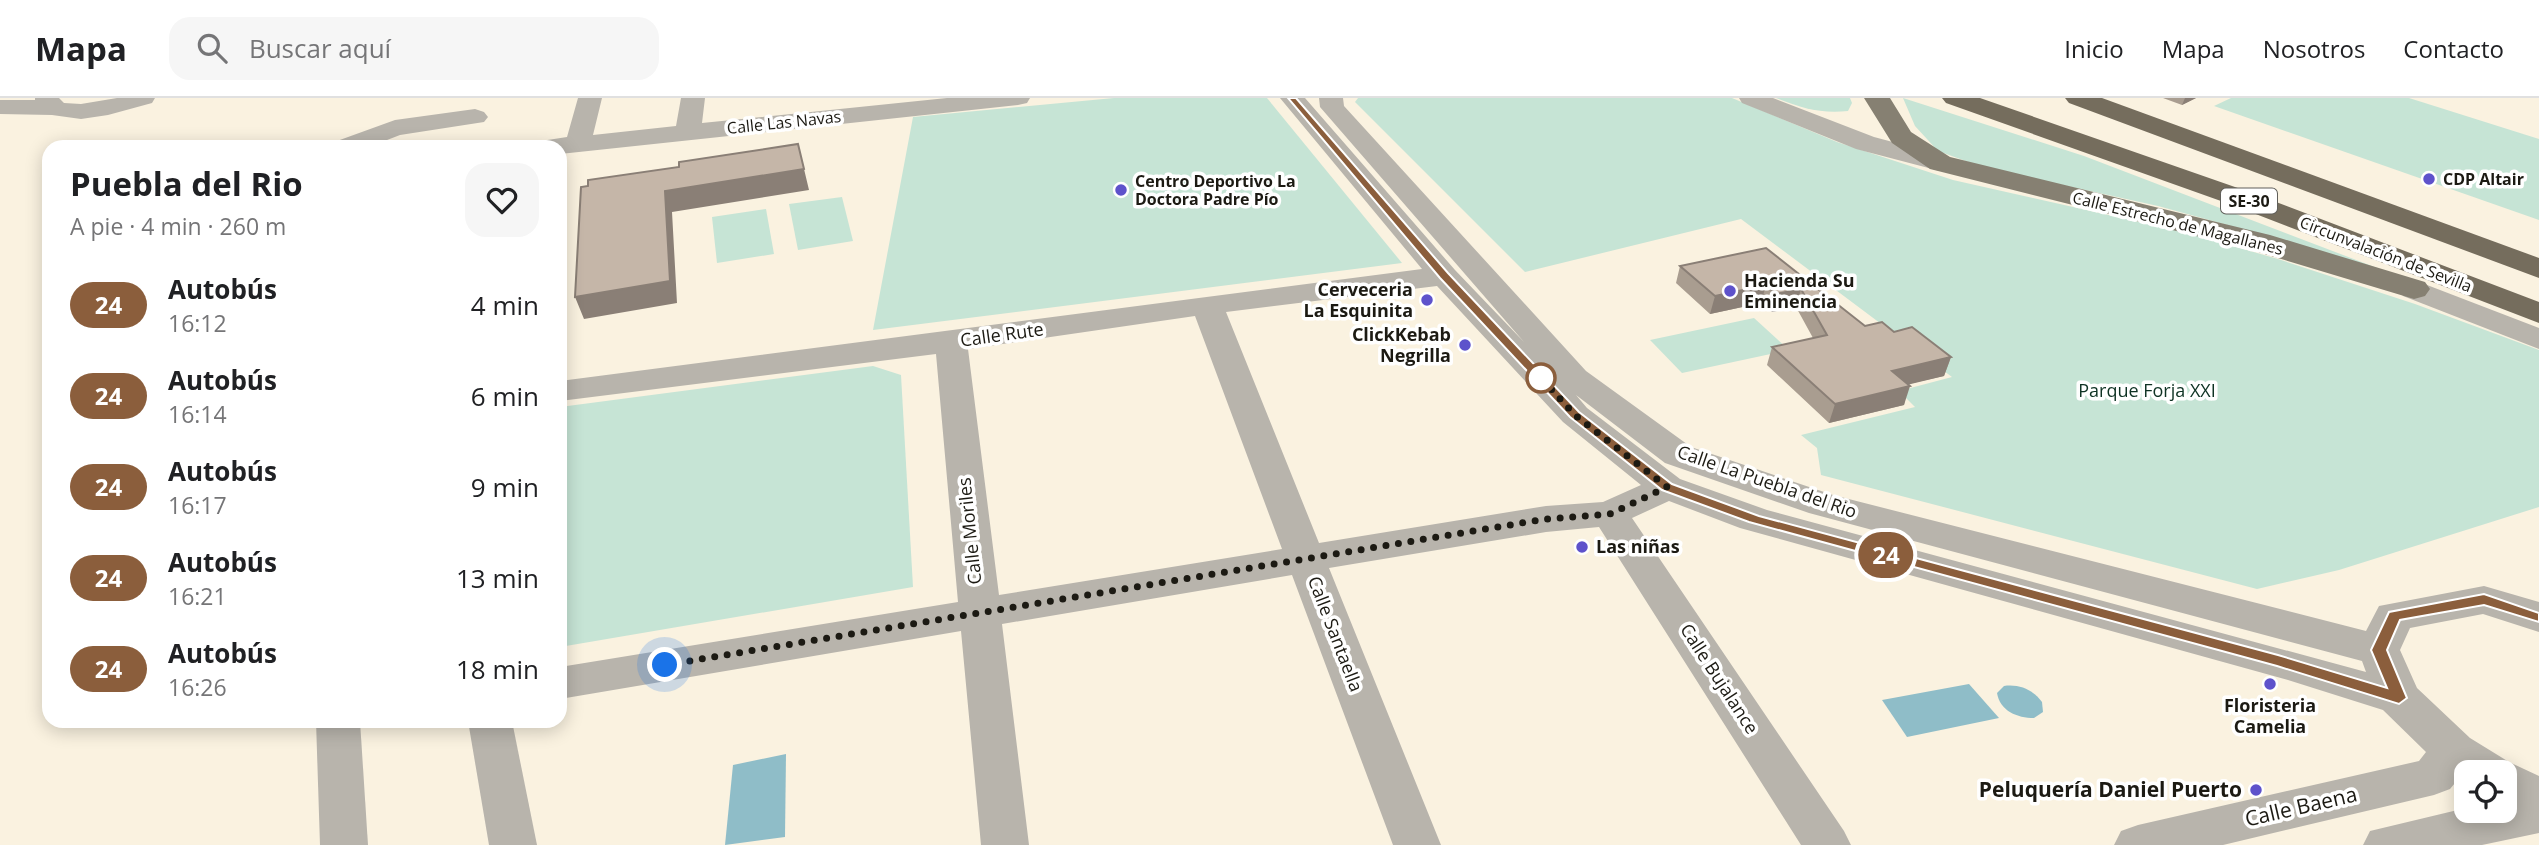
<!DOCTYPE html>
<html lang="es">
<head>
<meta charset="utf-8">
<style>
	:root { --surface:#fff; --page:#f6f6f6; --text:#202124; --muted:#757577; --line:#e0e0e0 }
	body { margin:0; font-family:"Open Sans",sans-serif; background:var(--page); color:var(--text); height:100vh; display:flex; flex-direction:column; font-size:26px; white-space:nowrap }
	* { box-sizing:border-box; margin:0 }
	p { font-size:23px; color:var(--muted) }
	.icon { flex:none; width:38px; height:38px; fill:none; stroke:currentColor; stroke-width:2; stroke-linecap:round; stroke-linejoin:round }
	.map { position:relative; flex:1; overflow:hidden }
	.sheet { position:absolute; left:42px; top:42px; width:525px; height:588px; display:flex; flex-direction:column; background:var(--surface); border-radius:21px; box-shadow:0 4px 18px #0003 }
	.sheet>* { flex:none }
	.badge { padding:0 14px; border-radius:23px; font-size:24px; line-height:46px }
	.controls { position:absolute; left:2454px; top:662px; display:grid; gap:14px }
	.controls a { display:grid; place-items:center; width:63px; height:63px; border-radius:14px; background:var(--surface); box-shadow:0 4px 18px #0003; font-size:35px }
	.you { position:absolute; width:35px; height:35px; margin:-18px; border:5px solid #fff; border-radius:50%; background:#1a73e8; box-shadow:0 0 0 10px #1a73e833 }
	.map>.badge { position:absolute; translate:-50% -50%; box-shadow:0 0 0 4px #fff }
	.round { display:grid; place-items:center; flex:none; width:74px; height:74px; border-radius:21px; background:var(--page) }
	.head { display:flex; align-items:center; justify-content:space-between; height:119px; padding:0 28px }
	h1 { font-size:33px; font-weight:700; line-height:52px }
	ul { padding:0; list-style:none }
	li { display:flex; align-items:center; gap:21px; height:91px; padding:0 28px }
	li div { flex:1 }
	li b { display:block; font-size:26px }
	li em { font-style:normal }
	li .badge { min-width:77px; font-weight:700; text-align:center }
	header { display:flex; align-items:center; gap:42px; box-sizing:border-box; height:98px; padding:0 35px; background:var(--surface); border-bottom:2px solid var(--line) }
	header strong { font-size:33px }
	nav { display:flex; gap:38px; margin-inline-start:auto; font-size:24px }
	.search { width:490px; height:63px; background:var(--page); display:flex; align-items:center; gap:18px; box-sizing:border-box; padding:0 24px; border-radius:21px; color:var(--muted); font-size:26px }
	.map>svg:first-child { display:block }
	.green { fill:#c6e4d5 }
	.water { fill:#8fbdc8 }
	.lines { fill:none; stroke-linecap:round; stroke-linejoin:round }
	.minor { fill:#b8b4ac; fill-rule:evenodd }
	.major { fill:#868072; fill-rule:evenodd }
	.highway { fill:#756d5d; fill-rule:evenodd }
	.wall { fill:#a99d90 }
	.shaded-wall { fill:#8a7f76 }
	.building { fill:#c5b6a8; stroke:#8a7f76; stroke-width:2 }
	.line { fill:#8b5e3c; stroke:#fff; stroke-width:2 }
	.walk { stroke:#1c1a13; stroke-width:7; stroke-dasharray:0 12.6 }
	.poi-dot { fill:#5e52cb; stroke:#fff; stroke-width:2.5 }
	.stop-dot { fill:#fff; stroke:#8b5e3c; stroke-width:3.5 }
	.labels { text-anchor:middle; stroke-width:7; stroke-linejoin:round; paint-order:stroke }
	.far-street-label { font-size:16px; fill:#1c1a13; stroke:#fff }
	.far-poi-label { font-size:16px; font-weight:bold; fill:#1c1a13; stroke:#fff; text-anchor:start }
	.shield { fill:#fff; stroke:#605f5a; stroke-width:2 }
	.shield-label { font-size:16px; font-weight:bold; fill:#1c1a13 }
	.poi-label { font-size:18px; font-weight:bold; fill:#1c1a13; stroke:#fff; text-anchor:start }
	.street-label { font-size:18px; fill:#1c1a13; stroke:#fff }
	.park-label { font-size:18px; fill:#0e3223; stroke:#fff }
	.near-poi-label { font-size:21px; font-weight:bold; fill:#1c1a13; stroke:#fff; text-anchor:end }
	.near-street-label { font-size:21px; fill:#1c1a13; stroke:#fff }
</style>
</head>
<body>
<header>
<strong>Mapa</strong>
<div class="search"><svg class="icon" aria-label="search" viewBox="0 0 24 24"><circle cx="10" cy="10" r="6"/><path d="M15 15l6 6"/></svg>Buscar aquí</div>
<nav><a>Inicio</a><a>Mapa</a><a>Nosotros</a><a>Contacto</a></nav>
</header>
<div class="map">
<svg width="2539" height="747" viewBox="0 0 2539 747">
	<rect width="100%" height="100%" fill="#faf2e0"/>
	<!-- green -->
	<g class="green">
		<path d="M1114,0H1267L1402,165L873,232L913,19Z"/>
		<path d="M1358,0H1732L1837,44L1953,82L2184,134L2278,161L2415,206L2539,252V409L2339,472L2257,491L1821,377L1817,350L1801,337L1915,309L1899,293L1952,279L1741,121L1525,174L1355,4Z"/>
		<path d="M1776,0H1850L1852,5L1848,13C1821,16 1801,10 1776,0Z"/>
		<path d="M1903,0L2084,58L2385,173L2264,137L2158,108L1985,70L1938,53L1915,28Z"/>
		<path d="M2231,0H2409L2539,41V122L2214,8Z"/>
		<path d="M842,99L853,143L798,152L789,106Z"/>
		<path d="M766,111L774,156L717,165L712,119Z"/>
		<path d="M1754,220L1789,252L1682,275L1650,242Z"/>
		<path d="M873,268L901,277L913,489L560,549V309Z"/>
	</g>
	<!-- water -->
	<g class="water">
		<path d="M1969,586L1999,620L1907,639L1882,602Z"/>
		<path d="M2004,588C2020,586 2033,592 2042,604L2043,614L2034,620C2017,620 2000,613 1997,595Z"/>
		<path d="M786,656L785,739L725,747L733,667Z"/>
	</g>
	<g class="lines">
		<!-- minor -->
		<g class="minor">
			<path d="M35,0H59L64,5L81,6L117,0H155L152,5L108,17L81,21L52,17L0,16V2H35Z"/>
			<path d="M578,0H602L593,37L676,28L681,0H705L702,25L947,0H1030L1027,5L1018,7L560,56V49H537L541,43L567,39Z"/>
			<path d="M1280,0H1305L1455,172L1524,244L1320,9L1319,0H1343L1344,8L1586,273L1691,349L1833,397L2366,533L2379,508L2484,488L2539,504V534L2483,516L2410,530L2400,552L2417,590L2470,640L2509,664L2539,678V735L2482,747H2363L2370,733L2466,710L2504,712V674H2466V682L2460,679L2450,691L2434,697L2223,747H2114L2121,733L2138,727L2419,663L2426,654L2383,612L2288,582L1740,430L1669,403L1632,420L1844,733L1851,747H1801L1599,429L1546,434L1329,470L1441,747H1393L1292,477L1002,526L1029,747H981L961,533L560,601V569L958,504L936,256L560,303V283L1422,171ZM1437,188L1563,324L1641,387L1603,404L1546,408L1319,445L1226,214ZM1195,218L1282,451L999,497L968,251ZM1576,297L1665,365L1809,415L2362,563L2366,574L1767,412L1680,381L1587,310Z"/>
			<path d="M1739,0H1773L1874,39L1949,59L1953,65L1949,71L1940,73L1856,51L1742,5Z"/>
			<path d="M475,11L484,14L488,19L484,24L400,37L369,49H333L337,43L395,22Z"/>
			<path d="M2414,182L2539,230V251L2403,198L2399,191L2403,184Z"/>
			<path d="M316,623H360L368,747H320Z"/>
			<path d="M468,623H512L537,747H489Z"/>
		</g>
		<!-- major -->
		<path class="major" d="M1864,0H1890L1911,34L1950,59L2270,137L2425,184L2430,191L2425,198L2414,201L2248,151L1930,71L1892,45Z"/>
		<!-- highway -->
		<g class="highway">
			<path d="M1942,0H1980L2255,96L2539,204V225L2235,108L1946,5Z"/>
			<path d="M2065,0H2102L2539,160V180L2069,5Z"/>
		</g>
	</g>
	<!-- wall -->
	<g class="wall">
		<path d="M2163,0H2196L2182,7Z"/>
		<path d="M1766,150L1865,228L1894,234L1951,259L1944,278L1908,286L1904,307L1829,325L1767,267L1772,249L1813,240L1796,209L1772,214L1761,205L1710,216L1676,185L1680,168Z"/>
	</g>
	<!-- shaded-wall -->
	<g class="shaded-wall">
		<path d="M2185,0H2196L2182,7Z"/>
		<path d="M804,71L809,92L672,114L677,205L584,221L575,199L665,93Z"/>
		<path d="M1766,187L1761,205L1710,216L1715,198Z"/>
		<path d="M1801,191L1796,209L1772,214L1776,196Z"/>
		<path d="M1951,259L1944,278L1886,292L1892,273Z"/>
		<path d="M1910,288L1904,307L1829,325L1835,306Z"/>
	</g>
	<!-- building -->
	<g class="building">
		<path d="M798,46L804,71L665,93L670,183L575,199L581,89L588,88V82L679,69V64Z"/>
		<path d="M1766,150L1865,228L1882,224L1894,234L1912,229L1951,259L1892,273L1910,288L1835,306L1772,249L1827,237L1801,191L1776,196L1766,187L1715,198L1680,168Z"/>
	</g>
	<!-- line -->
	<path class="line" d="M1288,0H1296L1448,175L1579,314L1672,386L1759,418L2278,557L2387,590L2371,552L2389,514L2484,496L2539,515V524L2484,507L2400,522L2387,552L2407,600L2399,606L2277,568L1749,424L1662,392L1570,319L1440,180Z"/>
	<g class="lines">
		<!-- walk -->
		<path class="walk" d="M665,567L1546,421L1610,416L1667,389L1575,317L1541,280"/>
	</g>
	<!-- markers -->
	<g class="poi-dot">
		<circle cx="2429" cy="81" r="7"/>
		<circle cx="1121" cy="92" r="7"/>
		<circle cx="1730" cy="193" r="7"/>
		<circle cx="1427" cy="202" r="7"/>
		<circle cx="1465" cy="247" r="7"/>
		<circle cx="1582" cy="449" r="7"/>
		<circle cx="2270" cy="586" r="7"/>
		<circle cx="2256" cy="692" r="7"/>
	</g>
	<circle class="stop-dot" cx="1541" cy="280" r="14"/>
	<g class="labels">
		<!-- far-street labels -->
		<g class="far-street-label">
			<text transform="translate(784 24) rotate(-6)" y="6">Calle Las Navas</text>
			<text transform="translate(2178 125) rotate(14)" y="6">Calle Estrecho de Magallanes</text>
			<text transform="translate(2386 156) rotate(21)" y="6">Circunvalación de Sevilla</text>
		</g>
		<!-- far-poi labels -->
		<g class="far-poi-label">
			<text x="2443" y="87">CDP Altair</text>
			<text x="1135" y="89">Centro Deportivo La<tspan x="1135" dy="18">Doctora Padre Pío</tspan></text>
		</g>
		<!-- shield labels -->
		<rect class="shield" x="2221" y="90.5" width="56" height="25" rx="5"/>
		<g class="shield-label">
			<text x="2249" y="109">SE-30</text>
		</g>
		<!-- poi labels -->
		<g class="poi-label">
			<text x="1744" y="189">Hacienda Su<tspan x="1744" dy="21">Eminencia</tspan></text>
			<text x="1413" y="198" text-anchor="end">Cerveceria<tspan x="1413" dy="21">La Esquinita</tspan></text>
			<text x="1451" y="243" text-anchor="end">ClickKebab<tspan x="1451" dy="21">Negrilla</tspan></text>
			<text x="1596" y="455">Las niñas</text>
			<text x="2270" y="614" text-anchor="middle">Floristeria<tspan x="2270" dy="21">Camelia</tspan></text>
		</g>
		<!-- street labels -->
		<g class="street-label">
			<text transform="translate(1002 237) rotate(-8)" y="6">Calle Rute</text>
			<text transform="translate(1767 384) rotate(19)" y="6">Calle La Puebla del Rio</text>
			<text transform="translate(970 433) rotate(-96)" y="6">Calle Moriles</text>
			<text transform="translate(1335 536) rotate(69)" y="6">Calle Santaella</text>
			<text transform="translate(1719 581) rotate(57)" y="6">Calle Bujalance</text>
		</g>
		<!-- park labels -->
		<g class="park-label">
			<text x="2147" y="299">Parque Forja XXI</text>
		</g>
		<!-- near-poi labels -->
		<g class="near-poi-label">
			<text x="2242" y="699">Peluquería Daniel Puerto</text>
		</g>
		<!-- near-street labels -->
		<g class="near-street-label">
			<text transform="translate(2301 709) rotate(-13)" y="7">Calle Baena</text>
		</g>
	</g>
</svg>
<div class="controls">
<a><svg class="icon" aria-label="locate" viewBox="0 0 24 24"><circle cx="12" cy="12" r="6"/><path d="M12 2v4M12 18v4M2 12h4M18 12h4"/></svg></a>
</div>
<div class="you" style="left:665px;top:567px"></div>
<b class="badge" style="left:1886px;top:457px;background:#8b5e3c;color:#fff">24</b>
<section class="sheet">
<div class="head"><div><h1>Puebla del Rio</h1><p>A pie · 4 min · 260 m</p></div><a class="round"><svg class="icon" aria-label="heart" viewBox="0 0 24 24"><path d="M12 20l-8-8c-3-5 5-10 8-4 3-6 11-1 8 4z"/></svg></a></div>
<ul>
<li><span class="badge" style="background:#8b5e3c;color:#fff">24</span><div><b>Autobús</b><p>16:12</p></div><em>4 min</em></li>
<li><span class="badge" style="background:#8b5e3c;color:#fff">24</span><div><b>Autobús</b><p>16:14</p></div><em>6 min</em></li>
<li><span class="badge" style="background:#8b5e3c;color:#fff">24</span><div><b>Autobús</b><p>16:17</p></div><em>9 min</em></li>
<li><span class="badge" style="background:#8b5e3c;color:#fff">24</span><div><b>Autobús</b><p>16:21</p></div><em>13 min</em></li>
<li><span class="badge" style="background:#8b5e3c;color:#fff">24</span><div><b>Autobús</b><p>16:26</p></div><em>18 min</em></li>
</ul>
</section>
</div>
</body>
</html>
